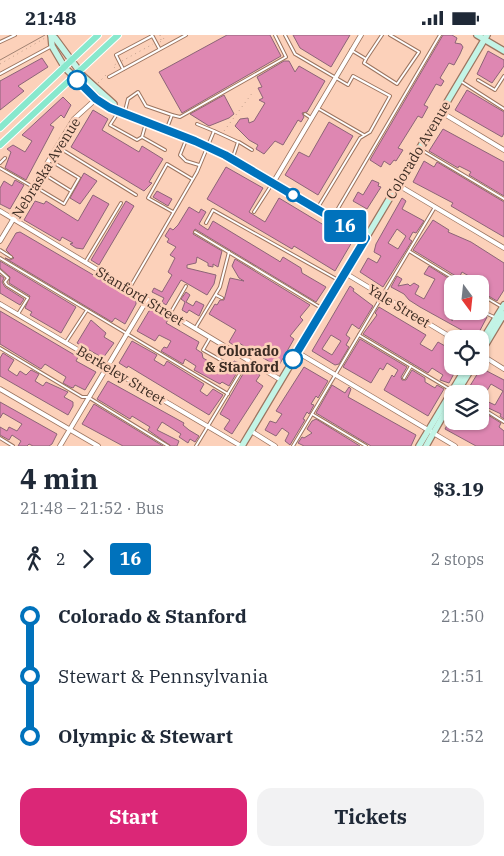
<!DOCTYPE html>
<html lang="en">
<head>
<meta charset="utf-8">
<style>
	:root { --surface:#fff; --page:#f2f2f3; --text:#1f2937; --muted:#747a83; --accent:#db2777 }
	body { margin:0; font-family:"IBM Plex Serif",serif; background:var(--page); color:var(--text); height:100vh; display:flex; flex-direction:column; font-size:19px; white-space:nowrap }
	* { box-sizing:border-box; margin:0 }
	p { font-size:16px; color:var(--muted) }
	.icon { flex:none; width:28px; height:28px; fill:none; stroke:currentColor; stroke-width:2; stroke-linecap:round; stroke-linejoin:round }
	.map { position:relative; height:411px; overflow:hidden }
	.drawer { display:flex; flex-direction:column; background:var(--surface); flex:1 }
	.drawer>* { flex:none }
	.badge { padding:0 10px; border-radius:4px; font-size:18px; line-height:32px }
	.needle { width:32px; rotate:165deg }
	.buttons { position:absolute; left:444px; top:240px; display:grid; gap:10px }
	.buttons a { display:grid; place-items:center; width:45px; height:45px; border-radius:10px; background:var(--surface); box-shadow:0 1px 4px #0004; font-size:25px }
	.map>.badge { position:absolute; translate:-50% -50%; box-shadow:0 0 0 2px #fff }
	.legs { display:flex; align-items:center; gap:8px; height:55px; padding:0 20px; font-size:16px }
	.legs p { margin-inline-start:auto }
	.head { display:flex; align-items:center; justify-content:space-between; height:85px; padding:0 20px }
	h1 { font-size:28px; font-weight:800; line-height:38px }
	.action { display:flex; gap:10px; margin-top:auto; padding:10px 20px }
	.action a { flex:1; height:58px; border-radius:15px; background:var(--accent); color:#fff; font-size:20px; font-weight:800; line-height:58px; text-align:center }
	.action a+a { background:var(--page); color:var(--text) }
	ul { padding:0 20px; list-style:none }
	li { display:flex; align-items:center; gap:18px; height:60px; font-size:19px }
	li i { display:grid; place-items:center; width:8px; height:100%; margin:0 6px; background:currentColor }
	li i::after { content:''; width:12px; height:12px; margin:-6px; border:4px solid; border-radius:50%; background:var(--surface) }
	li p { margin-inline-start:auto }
	li:first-child i { background:linear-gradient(#0000 50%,currentColor 0) }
	li:last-child i { background:linear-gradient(currentColor 50%,#0000 0) }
	.status { display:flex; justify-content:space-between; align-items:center; height:35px; padding:0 25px; background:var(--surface); direction:ltr }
	.status svg { height:14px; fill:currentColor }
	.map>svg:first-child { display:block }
	.building { fill:#de87b2; stroke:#8c6477; fill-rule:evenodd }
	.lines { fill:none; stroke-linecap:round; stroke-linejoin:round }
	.lane-casing { stroke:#9c7560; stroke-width:4 }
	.street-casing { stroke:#9c7560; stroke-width:5.5 }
	.secondary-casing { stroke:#9c7560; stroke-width:8 }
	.primary-casing { stroke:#fff; stroke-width:8 }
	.path { stroke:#c09e8b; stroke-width:1; stroke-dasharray:1 4; stroke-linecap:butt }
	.lane { stroke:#fff; stroke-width:2 }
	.street { stroke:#fff; stroke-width:4 }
	.secondary { stroke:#c3f4e6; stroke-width:5.5 }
	.primary { stroke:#88e8cd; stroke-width:6 }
	.tram { stroke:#a08272; stroke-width:1 }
	.line-1-casing { stroke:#fff; stroke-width:11 }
	.line-1 { stroke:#0072bc; stroke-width:8 }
	.stop-1-dot { fill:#fff; stroke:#0072bc; stroke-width:2.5 }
	.labels { text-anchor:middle; stroke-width:5; stroke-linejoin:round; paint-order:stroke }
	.street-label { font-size:14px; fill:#3c2c23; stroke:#fcd1ba }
	.stop-label { font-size:14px; font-weight:bold; fill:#3c2c23; stroke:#fcd1ba; text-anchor:end }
</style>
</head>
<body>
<div class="status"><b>21:48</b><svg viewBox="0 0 49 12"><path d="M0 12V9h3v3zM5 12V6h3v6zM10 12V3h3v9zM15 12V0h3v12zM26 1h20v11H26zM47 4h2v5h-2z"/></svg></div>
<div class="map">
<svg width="504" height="411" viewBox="0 0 504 411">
	<rect width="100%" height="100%" fill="#fcd1ba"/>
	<!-- building -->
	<g class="building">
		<path d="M227,0H270L281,21L182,78L159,37Z"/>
		<path d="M293,0H350L331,32L300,13Z"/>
		<path d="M443,0H452L457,3L455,8L461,9L463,12L460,19L454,30L449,28L440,43L444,46L441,51L436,49L424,70L428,72L422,83L418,81L398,113L403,115L396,126L394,125L390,130L384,126L381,132L370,125Z"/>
		<path d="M488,16L504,25V31L492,48L477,39Z"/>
		<path d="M42,23L48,32L18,51L24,56L0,75V46Z"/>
		<path d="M284,26H289L295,37L299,31L325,46L307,77L302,78L304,82L301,87L298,85L283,110L275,106L264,119L256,114L258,110L249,105L235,91L240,84L248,83L249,88L254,86L265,68L259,65L263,63L258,53L262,52L257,42Z"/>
		<path d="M467,55L504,77V98L502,102L455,75Z"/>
		<path d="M224,60L234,79L229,83L209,91L190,79Z"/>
		<path d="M63,62L71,70L64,83L61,80L50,90L54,92L26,145L5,133L11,117L7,114L13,110L25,117L32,106L22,100Z"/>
		<path d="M93,75L108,84L102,95L139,117L142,111L163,124L149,147L152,148L144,156L71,112Z"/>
		<path d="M329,87L353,101L318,160L285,140L299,117L309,122Z"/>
		<path d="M443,94L504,127V161L469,140L471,137L459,131L458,133L429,116Z"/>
		<path d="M424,126L434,132L437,127L504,167V202L451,171L453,168L413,147Z"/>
		<path d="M226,132L263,153L249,177L265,187L279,163L352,207L335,236L294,211L292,214L207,164Z"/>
		<path d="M84,138L97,146L80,169L70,163Z"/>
		<path d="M15,145L24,150L10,174L0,169V153L4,146L12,151Z"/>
		<path d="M372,145L379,148L378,151L381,152L367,174L353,166L358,157L363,160Z"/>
		<path d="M157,156L172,164L168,171L153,162Z"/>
		<path d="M93,160L109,169L83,214L76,213L70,209L73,208L62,202L60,206L24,185L35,166L44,169L46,166L78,186Z"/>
		<path d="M402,163L406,166L402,174L424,186L416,198L413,197L409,204L412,206L383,252L360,237L368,223L377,228L381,221L374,217L376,209ZM397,194L406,201L398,214L388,208Z"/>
		<path d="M126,166L134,171L99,230L91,225Z"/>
		<path d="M189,172L199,178L201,174L206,177L199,189L208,195L213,186L279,226L280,227L283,222L301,233L302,238L326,252L316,267L195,194L193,199L222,216L218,232L213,229V232L208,231V228L197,222L196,228L187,230V233L216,240L214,249L207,260L181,245L166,270L162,267L164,263L152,257L154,253L162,257L172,240L168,237L175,223L170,220L176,212L167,207L169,204L165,201L170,193L173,195L178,190Z"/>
		<path d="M433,185L449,195L448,197L471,207L504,228V255L497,266L480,256V249H472L474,244L462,237L459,243L413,215Z"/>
		<path d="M20,197L136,265V269L125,289L115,283L112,287L5,223L10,225L14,223L6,215L16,198Z"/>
		<path d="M235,224L310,270L300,282L303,285L290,301L294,304L278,332L239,308L236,312L229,307L236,295L209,279L215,269L217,270L220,265H224L230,243L244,246L239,243L232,231Z"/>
		<path d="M0,226L76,272L61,298L30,280L32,277L25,273L30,261L9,248L10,242L0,233Z"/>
		<path d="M429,231L456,248L452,249V286L458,276H478L487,282L476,303L420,272L409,265L404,259L391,252L397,241L402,244L398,251L408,249L410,251L414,248L419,251L415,259L424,264L435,244L424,239Z"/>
		<path d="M0,240L4,243L2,247L5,252L24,264L20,270L0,258Z"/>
		<path d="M350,251L354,254L353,256L373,271L359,294L352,289L346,300L350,303L346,310L349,312L339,329L335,330L312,316ZM331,300L341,306L332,320L322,314Z"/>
		<path d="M186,257L190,260L186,267L193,271L196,266L204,270L199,281L189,275L187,278L182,275L185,267L181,264Z"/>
		<path d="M379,272L426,300L420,309L432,316L438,307L452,315V331H458L449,348L440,345L443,340L432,333L428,338L363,299L377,280L375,278Z"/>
		<path d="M152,275L168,285L166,288L199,307L196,314L202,318L203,323L227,337L234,326L242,329L229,351L222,347L220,349L194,335L196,331L185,324L183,329L161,316L164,312L167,313L171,306L159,300L155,306L137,296L149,276Z"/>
		<path d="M0,276L78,322L76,326L96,337L85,355L75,350L73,353L70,352L63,348L66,342L45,329L41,334L0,309Z"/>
		<path d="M91,285L106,298L104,302L114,308L103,323L77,308Z"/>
		<path d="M360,304L407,332L401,342L402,345H406L412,335L425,343V347L435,353L437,350L444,354L428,381L384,355L392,340L394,342L398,335L387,328L383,335L380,333L371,348L343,332Z"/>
		<path d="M132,306L157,320L154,325L164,331L167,326L204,349L200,356L207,361L213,354L223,360L209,380L128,331L127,333L119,328Z"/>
		<path d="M3,318L14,325L8,335L17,341L20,336L26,340L31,335L39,339L35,346L43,351L46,347L68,357L64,362L73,367V371L68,380L0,341V323Z"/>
		<path d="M247,332L260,340L256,346L263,351L232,399L224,394L230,385L220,379Z"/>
		<path d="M304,332L328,346L318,363L316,361L311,369L314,370L309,379L307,377L303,384L305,385L290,410L285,406L289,398L282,393L276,401L265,395L270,386L276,388L282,379L276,376Z"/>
		<path d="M481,333L504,345V384L500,381L501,379L480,369V359H465ZM491,349L503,356L495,370L482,364Z"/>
		<path d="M108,346L184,388L183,390L189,395L199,401L195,407L190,404L188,408L179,402L181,399L162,387L157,395L179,406L177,411H171L148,395L150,392L132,381L130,384L97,364Z"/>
		<path d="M332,350L345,358L349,352L351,354L348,362L416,400L411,411H371L316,378Z"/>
		<path d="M0,367L57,399L52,409L49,411H33L29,409L27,411H18L21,406L12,400L9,405L0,400V392L7,396L9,392L17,396L22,389L3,378L0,383Z"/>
		<path d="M94,369L127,389L163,411H123L82,389Z"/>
		<path d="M480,375L501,388L499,392L504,396V411H476L445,394L452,381V386H475L480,389Z"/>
		<path d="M316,384L360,411H304L298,408L302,402L304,403L312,398L307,394L312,386Z"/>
	</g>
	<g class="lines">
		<!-- lane casing -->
		<g class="lane-casing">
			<g id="lane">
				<path d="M152,0L159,13"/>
				<path d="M285,0L295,19L348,50L353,41L390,61L370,97L360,103L317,174"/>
				<path d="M0,7L15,0"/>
				<path d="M351,15L366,24L364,28L397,49L419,17L390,0"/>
				<path d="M366,24L382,0"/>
				<path d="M123,34L116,20L152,1"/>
				<path d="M0,39L50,12"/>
				<path d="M109,42L186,0"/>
				<path d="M478,45L495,55L504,41"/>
				<path d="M462,47L504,74"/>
				<path d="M319,74L364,100"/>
				<path d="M119,76L110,90L137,105L142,102"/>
				<path d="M125,76L128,64L138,57L146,71L172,80L167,93"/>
				<path d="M305,79L311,83"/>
				<path d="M172,80L180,82L286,22L275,0"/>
				<path d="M146,88L142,102L165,115"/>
				<path d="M197,89L214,96"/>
				<path d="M186,105L180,120L186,126L199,130"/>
				<path d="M239,107L252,115"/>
				<path d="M58,112L136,160"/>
				<path d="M420,114L504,164"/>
				<path d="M0,128L5,123"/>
				<path d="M0,133L33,152"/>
				<path d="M42,138L71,156"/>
				<path d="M34,151L64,169L79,143L51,126"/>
				<path d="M173,177L148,163L167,129L192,144"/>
				<path d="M254,177L272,149"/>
				<path d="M333,182L440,0"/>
				<path d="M206,188L213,175L340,246"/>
				<path d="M195,197L323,274"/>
				<path d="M0,215L11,222"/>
				<path d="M409,216L463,249"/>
				<path d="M0,223L228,359"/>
				<path d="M86,226L121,168"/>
				<path d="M0,236L8,243L5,247L7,250L28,263L18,279"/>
				<path d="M129,254L197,137L214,96L238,107L233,122"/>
				<path d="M480,259L502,272"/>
				<path d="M216,260L222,263"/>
				<path d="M481,276L494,282"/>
				<path d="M171,277L186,251"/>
				<path d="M196,292L220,252L229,217"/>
				<path d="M359,300L451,355"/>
				<path d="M210,303L203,315L226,328"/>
				<path d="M66,307L87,275"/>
				<path d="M0,313L82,362H88L168,411"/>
				<path d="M219,324L225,313"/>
				<path d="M404,343L411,331"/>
				<path d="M480,372L504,387"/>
				<path d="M312,379L366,411"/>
				<path d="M0,403L13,411"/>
				<path d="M196,411L248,325"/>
				<path d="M293,411L435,172"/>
			</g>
		</g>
		<!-- street casing -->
		<g class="street-casing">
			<g id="street">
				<path d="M441,77L504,115"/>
				<path d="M273,148L361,0"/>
				<path d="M398,150L504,213"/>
				<path d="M0,176L281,345"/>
				<path d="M0,206L74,84L96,64"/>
				<path d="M345,238L454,304"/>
				<path d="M0,269L241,411"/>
				<path d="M297,317L455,411"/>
				<path d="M480,319L504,334"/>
				<path d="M0,354L98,411"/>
				<path d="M251,396L275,411"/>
				<path d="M60,411L147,265"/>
			</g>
		</g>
		<!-- secondary casing -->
		<g class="secondary-casing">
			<g id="secondary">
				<path d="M51,0L52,11L65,33L102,68L225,120L366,203"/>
				<path d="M51,0L55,3L83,41L114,69V73"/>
				<path d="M477,0L504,16"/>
				<path d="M480,309L504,270"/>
				<path d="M480,319L504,279"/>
				<path d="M456,359L473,331"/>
				<path d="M242,411L487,0"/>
				<path d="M419,411L467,331"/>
				<path d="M426,411L452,365"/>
			</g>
		</g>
		<!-- primary casing -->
		<g class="primary-casing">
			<g id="primary">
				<path d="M0,93L98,0"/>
				<path d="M0,110L118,0"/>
			</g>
		</g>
		<!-- path -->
		<g class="path">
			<path d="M160,0L161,5L160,0"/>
			<path d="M160,7L164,4L161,0"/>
			<path d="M122,26L153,9"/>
			<path d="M0,29L45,3"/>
			<path d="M115,33L113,31L116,29"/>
			<path d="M98,48L106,40"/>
			<path d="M224,96L253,57"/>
		</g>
		<!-- lane -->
		<use href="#lane" class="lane"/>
		<!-- street -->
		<use href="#street" class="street"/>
		<!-- secondary -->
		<use href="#secondary" class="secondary"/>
		<!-- primary -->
		<use href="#primary" class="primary"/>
		<!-- tram -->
		<path class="tram" d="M0,25L45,0"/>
	</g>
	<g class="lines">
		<!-- line-1 casing -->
		<g class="line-1-casing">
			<path id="line-1" d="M77,45L96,64L110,73L195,106L225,120L366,203L293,324"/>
		</g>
		<!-- line-1 -->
		<use href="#line-1" class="line-1"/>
	</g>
	<!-- markers -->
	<g class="stop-1-dot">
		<circle cx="77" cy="45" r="9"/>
		<circle cx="293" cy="160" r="6"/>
		<circle cx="293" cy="324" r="9"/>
	</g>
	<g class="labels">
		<!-- street labels -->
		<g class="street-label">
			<text transform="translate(418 115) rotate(-59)" y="5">Colorado Avenue</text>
			<text transform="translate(46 133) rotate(-58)" y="5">Nebraska Avenue</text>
			<text transform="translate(140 261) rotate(31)" y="5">Stanford Street</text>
			<text transform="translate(399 271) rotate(31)" y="5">Yale Street</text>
			<text transform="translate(121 340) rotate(31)" y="5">Berkeley Street</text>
		</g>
		<!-- stop labels -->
		<g class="stop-label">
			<text x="279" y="321">Colorado<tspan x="279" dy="16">&amp; Stanford</tspan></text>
		</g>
	</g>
</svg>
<div class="buttons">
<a><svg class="needle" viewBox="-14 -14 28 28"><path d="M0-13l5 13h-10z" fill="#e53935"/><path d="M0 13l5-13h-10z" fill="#747a83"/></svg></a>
<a><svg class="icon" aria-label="locate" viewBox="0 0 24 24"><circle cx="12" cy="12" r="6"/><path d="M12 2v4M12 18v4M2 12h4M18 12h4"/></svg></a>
<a><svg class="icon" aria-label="layers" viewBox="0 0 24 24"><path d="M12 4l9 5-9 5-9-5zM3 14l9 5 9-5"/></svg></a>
</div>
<b class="badge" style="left:345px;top:191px;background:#0072bc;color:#fff">16</b>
</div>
<section class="drawer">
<div class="head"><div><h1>4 min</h1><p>21:48 – 21:52 · Bus</p></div><b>$3.19</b></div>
<div class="legs"><svg class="icon" aria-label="walk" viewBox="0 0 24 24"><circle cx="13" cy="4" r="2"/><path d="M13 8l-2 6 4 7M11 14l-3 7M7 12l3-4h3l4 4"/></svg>2<svg class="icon" aria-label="forward" viewBox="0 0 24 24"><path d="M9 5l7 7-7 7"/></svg><b class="badge" style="background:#0072bc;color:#fff">16</b><p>2 stops</p></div>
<ul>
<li><i style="color:#0072bc"></i><b>Colorado &amp; Stanford</b><p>21:50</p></li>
<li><i style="color:#0072bc"></i><span>Stewart &amp; Pennsylvania</span><p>21:51</p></li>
<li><i style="color:#0072bc"></i><b>Olympic &amp; Stewart</b><p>21:52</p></li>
</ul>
<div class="action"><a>Start</a><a>Tickets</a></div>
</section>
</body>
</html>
